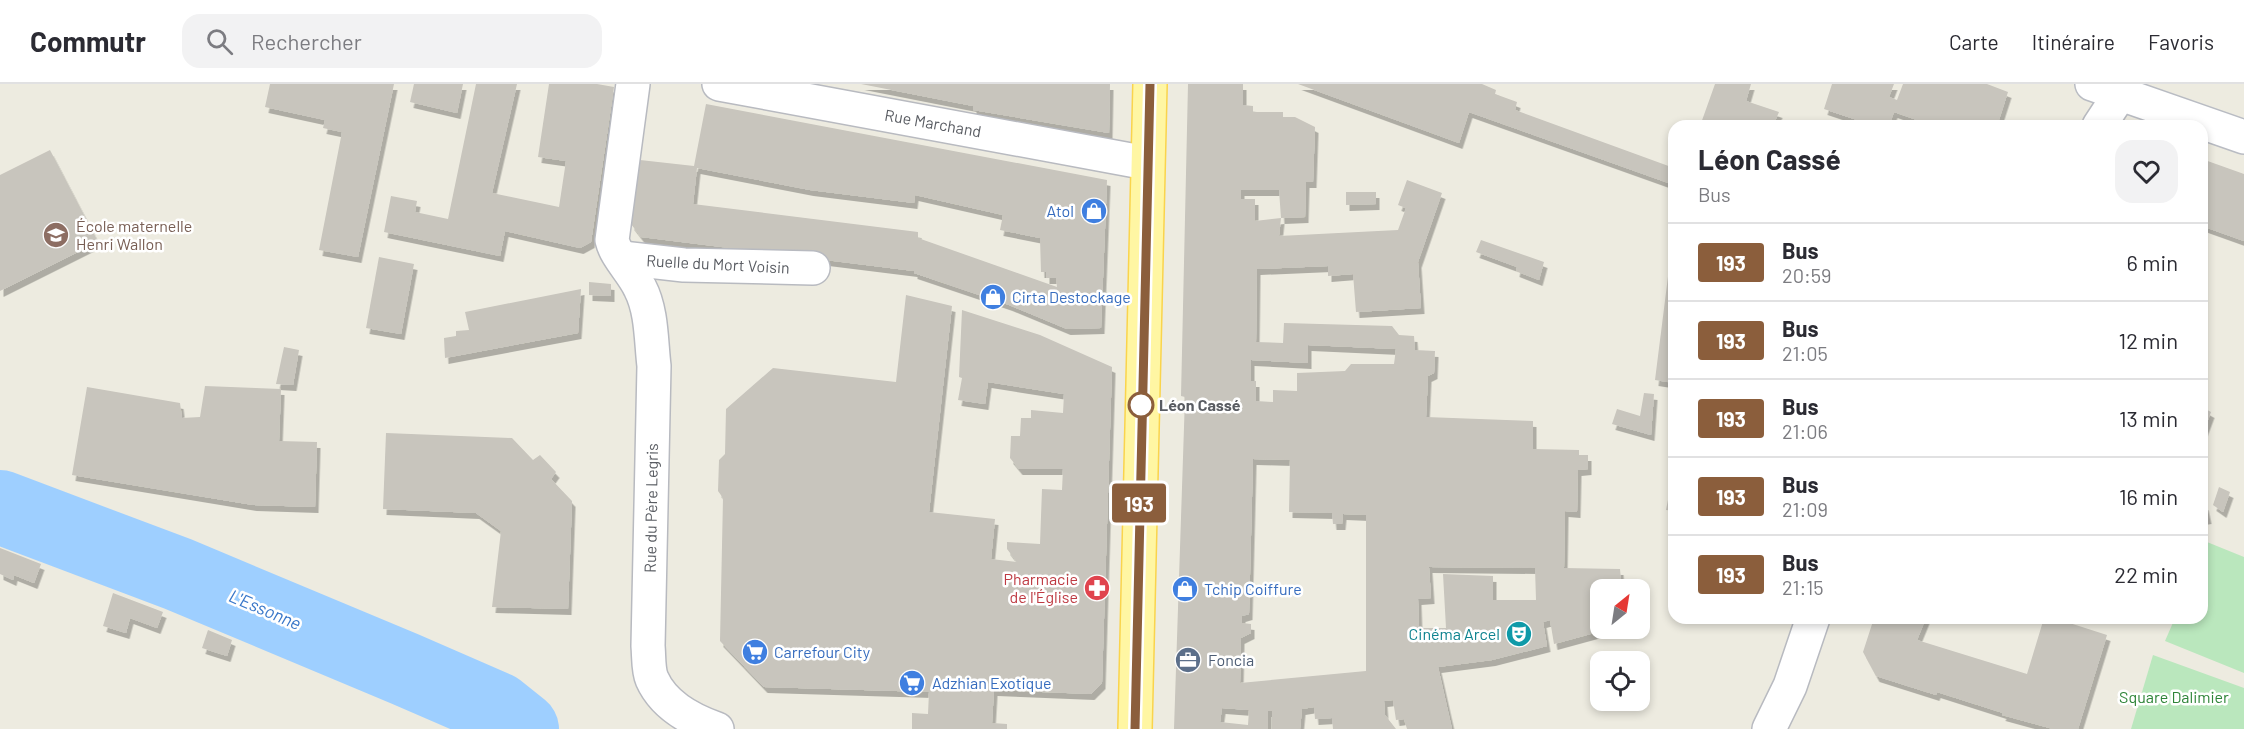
<!DOCTYPE html>
<html lang="fr">
<head>
<meta charset="utf-8">
<style>
	:root { --surface:#fff; --page:#f2f2f3; --text:#2b2b33; --muted:#7c7c81; --line:#e1e1e2 }
	body { margin:0; font-family:Barlow,sans-serif; background:var(--page); color:var(--text); height:100vh; display:flex; flex-direction:column; font-size:22px; white-space:nowrap }
	* { box-sizing:border-box; margin:0 }
	p { font-size:20px; color:var(--muted) }
	.icon { flex:none; width:33px; height:33px; fill:none; stroke:currentColor; stroke-width:2; stroke-linecap:round; stroke-linejoin:round }
	.map { position:relative; flex:1; overflow:hidden }
	.panel { position:absolute; left:1668px; top:36px; width:540px; height:504px; display:flex; flex-direction:column; background:var(--surface); border-radius:18px; box-shadow:0 3px 9px #0003 }
	.panel>* { flex:none }
	.badge { padding:0 12px; border-radius:4px; font-size:21px; line-height:39px }
	.needle { width:39px; rotate:30deg }
	.controls { position:absolute; left:1590px; top:495px; display:grid; gap:12px }
	.controls a { display:grid; place-items:center; width:60px; height:60px; border-radius:12px; background:var(--surface); box-shadow:0 3px 9px #0003; font-size:30px }
	.map>.badge { position:absolute; translate:-50% -50%; box-shadow:0 0 0 3px #fff }
	.round { display:grid; place-items:center; flex:none; width:63px; height:63px; border-radius:18px; background:var(--page) }
	.headline { display:flex; align-items:center; justify-content:space-between; height:102px; padding:0 30px }
	h1 { font-size:28px; font-weight:700; line-height:45px }
	ul { padding:0; list-style:none }
	li { display:flex; align-items:center; gap:18px; height:78px; padding:0 30px; border-top:2px solid var(--line) }
	li div { flex:1 }
	li b { display:block; font-size:22px }
	li em { font-style:normal }
	li .badge { min-width:66px; font-weight:700; text-align:center }
	header { display:flex; align-items:center; gap:36px; box-sizing:border-box; height:84px; padding:0 30px; background:var(--surface); border-bottom:2px solid var(--line) }
	header strong { font-size:28px }
	nav { display:flex; gap:33px; margin-inline-start:auto; font-size:21px }
	.search { width:420px; height:54px; background:var(--page); display:flex; align-items:center; gap:15px; box-sizing:border-box; padding:0 21px; border-radius:18px; color:var(--muted); font-size:22px }
	.map>svg:first-child { display:block }
	.green { fill:#bae7bd }
	.lines { fill:none; stroke-linecap:round; stroke-linejoin:round }
	.river { stroke:#9ecfff; stroke-width:74 }
	.building { fill:#c8c5bd; fill-rule:evenodd; filter:url(#shadow) }
	.minor-casing { stroke:#b8bac0; stroke-width:36 }
	.secondary-casing { stroke:#b9bcc3; stroke-width:36 }
	.primary-casing { stroke:#fad44c; stroke-width:36 }
	.minor { stroke:#fff; stroke-width:33 }
	.secondary { stroke:#fff; stroke-width:33 }
	.primary { stroke:#fff6a3; stroke-width:33 }
	.line-casing { stroke:#fff; stroke-width:14 }
	.line { stroke:#8b5e3c; stroke-width:9 }
	.stop-dot { fill:#fff; stroke:#8b5e3c; stroke-width:3 }
	.labels { text-anchor:middle; stroke-width:5; stroke-linejoin:round; paint-order:stroke }
	.street-label { font-size:16px; fill:#595c62; stroke:#fff }
	.shop-label { font-size:16px; fill:#366cbe; stroke:#fff; text-anchor:start }
	.education-label { font-size:16px; fill:#785e54; stroke:#fff; text-anchor:start }
	.stop-label { font-size:16px; font-weight:bold; fill:#595c62; stroke:#fff; text-anchor:start }
	.health-label { font-size:16px; fill:#be3a42; stroke:#fff; text-anchor:end }
	.culture-label { font-size:16px; fill:#0d838f; stroke:#fff; text-anchor:end }
	.service-label { font-size:16px; fill:#4e5e75; stroke:#fff; text-anchor:start }
	.park-label { font-size:16px; fill:#2e8438; stroke:#fff }
	.water-label { font-size:18px; font-style:italic; fill:#3977c9; stroke:#fff }
</style>
</head>
<body>
<header>
<strong>Commutr</strong>
<div class="search"><svg class="icon" aria-label="search" viewBox="0 0 24 24"><circle cx="10" cy="10" r="6"/><path d="M15 15l6 6"/></svg>Rechercher</div>
<nav><a>Carte</a><a>Itinéraire</a><a>Favoris</a></nav>
</header>
<div class="map">
<svg width="2244" height="645" viewBox="0 0 2244 645">
	<defs>
		<filter id="shadow"><feDropShadow dx="3.5" dy="6" stdDeviation="0" flood-color="#0004"/></filter>
	</defs>
	<rect width="100%" height="100%" fill="#edebe0"/>
	<!-- green -->
	<g class="green">
		<path d="M2207,458L2244,473V589L2165,557L2175,534H2202V470Z"/>
		<path d="M2153,571L2244,604V645H2131Z"/>
	</g>
	<g class="lines">
		<!-- river -->
		<path class="river" d="M0,423L178,490L405,585L497,625L522,645"/>
	</g>
	<!-- building -->
	<g class="building">
		<path d="M270,0H394L358,173L319,166L342,48L323,44L325,36L265,23Z"/>
		<path d="M414,0H463L457,29L410,18Z"/>
		<path d="M476,0H517L492,109L559,123L566,77L538,73L549,0H597L614,3L591,158L580,164L505,147L500,172L384,148L391,112L417,117L415,128L448,135Z"/>
		<path d="M861,0H1110L1109,49L973,26V22Z"/>
		<path d="M1188,0H1243V21L1253,22V28H1283V33H1295L1315,43L1313,98H1306L1305,133L1281,134L1279,106H1241V115H1255V137L1281,134L1279,152L1398,146L1406,124L1398,121L1407,96L1442,109L1418,178L1421,224L1356,228L1353,190L1328,192V182L1257,185L1256,258L1283,259L1284,239L1392,242L1399,251L1414,252L1415,266L1435,267L1434,289L1428,292L1426,333L1533,337V365L1579,366V371H1588V385L1578,386L1577,428L1565,427L1564,484L1620,485L1622,506H1600V544L1609,545L1554,560L1550,536L1543,538L1547,562L1492,576L1438,583L1452,645H1407L1404,635L1396,636L1393,616L1384,617L1385,631L1396,645H1333L1332,634L1315,635L1314,623L1302,625L1300,645H1272V627H1268V645H1174L1185,313L1181,312ZM1308,261L1396,265L1394,280H1351L1345,287L1297,289V307L1273,306V318L1256,317V297H1251V276L1308,279ZM1253,375L1290,376L1289,428L1332,429L1333,440H1342L1343,430L1366,431V587L1240,599L1241,554L1251,549V540L1242,539V532L1249,530ZM1429,483L1535,484L1536,516H1493V492L1443,490L1446,544H1419L1418,515L1431,514ZM1222,624L1249,626L1248,641L1220,638Z"/>
		<path d="M1298,0H1482L1496,6L1495,10L1517,18L1515,26L1674,84V101L1469,28L1459,59Z"/>
		<path d="M1715,0H1751L1746,17L1779,28L1773,42H1700Z"/>
		<path d="M1832,0H1894L1889,13L1897,16L1903,0H1987L2008,8L1997,42H1934L1894,28L1889,42H1875L1824,25Z"/>
		<path d="M706,20L1107,96L1101,244L1067,245L1009,221L914,189V187L641,153L631,140L640,76L694,82ZM697,84L810,106L914,119L915,111L1003,131L1000,146L1040,154L1041,188H1046V194H1056L1057,203L918,154V148L693,120Z"/>
		<path d="M50,66L98,158L0,207V91Z"/>
		<path d="M2202,75L2244,90V157L2202,142Z"/>
		<path d="M1346,108H1376V120L1346,121Z"/>
		<path d="M1673,153H1674V299L1655,296Z"/>
		<path d="M1481,156L1544,178L1539,196L1516,187L1517,183L1476,168Z"/>
		<path d="M379,173L414,180L401,250L366,244Z"/>
		<path d="M589,198L611,200V212L589,211Z"/>
		<path d="M581,205L578,249L445,274L444,254L456,252V247L469,246L465,228Z"/>
		<path d="M906,211L952,222L929,428L995,435L991,475L1017,478L1007,465V458L1040,460L1042,405L1062,406L1063,385H1019L1010,374L1011,352H1020L1021,334H1031V326L1063,329L1064,310L988,298L985,320L958,316L962,294L959,293L962,226L1040,251L1112,283L1102,599L1091,610L994,606L992,639L1007,640V645H912V629L928,630L929,608L764,603L720,557L723,414L718,407L719,376L725,370L726,325L773,284L896,298Z"/>
		<path d="M284,263L299,266L293,301L276,300Z"/>
		<path d="M205,302L281,305L279,357L317,358L315,423L253,421L72,391L87,303L180,319L182,334L200,333Z"/>
		<path d="M1644,309L1654,310L1651,351L1612,340L1617,325L1640,332Z"/>
		<path d="M2202,323L2211,328L2202,352Z"/>
		<path d="M386,349L512,354L533,376L540,371L556,388L551,395L572,417L568,525L492,523L501,447L476,429L383,425Z"/>
		<path d="M1673,390H1674V427L1666,426Z"/>
		<path d="M2219,403L2230,408L2223,428L2213,421Z"/>
		<path d="M2205,420L2208,434L2202,435V421Z"/>
		<path d="M0,464L41,480L34,499L14,491L13,496L0,490Z"/>
		<path d="M113,509L163,528L157,544L130,534L126,549L103,542Z"/>
		<path d="M1874,534H1926L1917,556L2027,590L2044,534H2054L2107,551L2078,645H2053L2002,631L2003,629L1937,608L1936,611L1876,592L1863,568Z"/>
		<path d="M208,546L232,556L227,572L202,564Z"/>
	</g>
	<g class="lines">
		<!-- minor casing -->
		<g class="minor-casing">
			<g id="minor">
				<path d="M633,0L612,156C616,173 632,187 640,204C652,227 651,257 654,282L648,562C649,572 648,586 652,595C664,622 691,636 717,645"/>
				<path d="M719,0L1147,79"/>
				<path d="M2099,42L2120,10"/>
				<path d="M622,174L684,181L813,184"/>
				<path d="M1769,645L1790,602L1813,534"/>
			</g>
		</g>
		<!-- secondary casing -->
		<g class="secondary-casing">
			<path id="secondary" d="M2092,0L2244,53"/>
		</g>
		<!-- primary casing -->
		<g class="primary-casing">
			<path id="primary" d="M1135,645L1150,0"/>
		</g>
		<!-- minor -->
		<use href="#minor" class="minor"/>
		<!-- secondary -->
		<use href="#secondary" class="secondary"/>
		<!-- primary -->
		<use href="#primary" class="primary"/>
	</g>
	<g class="lines">
		<!-- line casing -->
		<g class="line-casing">
			<path id="line" d="M1135,645L1150,0"/>
		</g>
		<!-- line -->
		<use href="#line" class="line"/>
	</g>
	<!-- icons -->
	<defs>
		<g id="shop-disc" transform="scale(1.35)"><circle r="9.5" fill="#3f7fe0" stroke="#fff"/><path d="M-5-2.5h2.3a2.7 3.5 0 0 1 5.4 0H5L5.5 6h-11ZM-1.5-2.5h3a1.5 2.3 0 0 0-3 0Z" fill="#fff"/></g>
		<g id="school-disc" transform="scale(1.35)"><circle r="9.5" fill="#8d6e63" stroke="#fff"/><path d="M0-5L7-2L0 1L-7-2ZM-4 1L0 2.5L4 1V4Q0 6-4 4Z" fill="#fff"/></g>
		<g id="pharmacy-disc" transform="scale(1.35)"><circle r="9.5" fill="#e0444e" stroke="#fff"/><path d="M-2-6h4v4h4v4h-4v4h-4v-4h-4v-4h4Z" fill="#fff"/></g>
		<g id="theatre-disc" transform="scale(1.35)"><circle r="9.5" fill="#0f9aa8" stroke="#fff"/><path d="M-5-5.5Q0-4 5-5.5V0Q5 5 0 6Q-5 5-5 0ZM-3.3-2.5H-1v1.5H-3.3ZM1-2.5H3.3v1.5H1ZM-2.8 1Q0 5.5 2.8 1Z" fill="#fff"/></g>
		<g id="supermarket-disc" transform="scale(1.35)"><circle r="9.5" fill="#3f7fe0" stroke="#fff"/><path d="M-6-5.5h2.5l.6 2H6L4.5 2H-2.5L-4.4-4H-6ZM-1.5 3.2a1.3 1.3 0 1 0 .1 0ZM3 3.2a1.3 1.3 0 1 0 .1 0Z" fill="#fff"/></g>
		<g id="office-disc" transform="scale(1.35)"><circle r="9.5" fill="#5c6f8a" stroke="#fff"/><path d="M-6-3h4V-5.5h4V-3h4V5H-6ZM-1-4.5V-3h2v-1.5ZM-6 0V1H6V0Z" fill="#fff"/></g>
	</defs>
	<g fill-rule="evenodd">
		<use href="#shop-disc" x="1094" y="127"/>
		<use href="#school-disc" x="56" y="151"/>
		<use href="#shop-disc" x="993" y="213"/>
		<use href="#pharmacy-disc" x="1097" y="504"/>
		<use href="#shop-disc" x="1185" y="505"/>
		<use href="#theatre-disc" x="1519" y="550"/>
		<use href="#supermarket-disc" x="755" y="568"/>
		<use href="#office-disc" x="1188" y="576"/>
		<use href="#supermarket-disc" x="912" y="599"/>
	</g>
	<!-- markers -->
	<circle class="stop-dot" cx="1141" cy="321" r="12"/>
	<g class="labels">
		<!-- street labels -->
		<g class="street-label">
			<text transform="translate(933 39) rotate(10)" y="6">Rue Marchand</text>
			<text transform="translate(718 180) rotate(3)" y="6">Ruelle du Mort Voisin</text>
			<text transform="translate(651 424) rotate(-89)" y="6">Rue du Père Legris</text>
		</g>
		<!-- shop labels -->
		<g class="shop-label">
			<text x="1074" y="133" text-anchor="end">Atol</text>
			<text x="1012" y="219">Cirta Destockage</text>
			<text x="1204" y="511">Tchip Coiffure</text>
			<text x="774" y="574">Carrefour City</text>
			<text x="932" y="605">Adzhian Exotique</text>
		</g>
		<!-- education labels -->
		<g class="education-label">
			<text x="76" y="148">École maternelle<tspan x="76" dy="18">Henri Wallon</tspan></text>
		</g>
		<!-- stop labels -->
		<g class="stop-label">
			<text x="1159" y="327">Léon Cassé</text>
		</g>
		<!-- health labels -->
		<g class="health-label">
			<text x="1078" y="501">Pharmacie<tspan x="1078" dy="18">de l'Église</tspan></text>
		</g>
		<!-- culture labels -->
		<g class="culture-label">
			<text x="1500" y="556">Cinéma Arcel</text>
		</g>
		<!-- service labels -->
		<g class="service-label">
			<text x="1208" y="582">Foncia</text>
		</g>
		<!-- park labels -->
		<g class="park-label">
			<text x="2174" y="619">Square Dalimier</text>
		</g>
		<!-- water labels -->
		<g class="water-label">
			<text transform="translate(265 526) rotate(23)" y="6">L'Essonne</text>
		</g>
	</g>
</svg>
<div class="controls">
<a><svg class="needle" viewBox="-14 -14 28 28"><path d="M0-13l5 13h-10z" fill="#e53935"/><path d="M0 13l5-13h-10z" fill="#7c7c81"/></svg></a>
<a><svg class="icon" aria-label="locate" viewBox="0 0 24 24"><circle cx="12" cy="12" r="6"/><path d="M12 2v4M12 18v4M2 12h4M18 12h4"/></svg></a>
</div>
<b class="badge" style="left:1139px;top:419px;background:#8b5e3c;color:#fff">193</b>
<section class="panel">
<div class="headline"><div><h1>Léon Cassé</h1><p>Bus</p></div><a class="round"><svg class="icon" aria-label="heart" viewBox="0 0 24 24"><path d="M12 20l-8-8c-3-5 5-10 8-4 3-6 11-1 8 4z"/></svg></a></div>
<ul>
<li><span class="badge" style="background:#8b5e3c;color:#fff">193</span><div><b>Bus</b><p>20:59</p></div><em>6 min</em></li>
<li><span class="badge" style="background:#8b5e3c;color:#fff">193</span><div><b>Bus</b><p>21:05</p></div><em>12 min</em></li>
<li><span class="badge" style="background:#8b5e3c;color:#fff">193</span><div><b>Bus</b><p>21:06</p></div><em>13 min</em></li>
<li><span class="badge" style="background:#8b5e3c;color:#fff">193</span><div><b>Bus</b><p>21:09</p></div><em>16 min</em></li>
<li><span class="badge" style="background:#8b5e3c;color:#fff">193</span><div><b>Bus</b><p>21:15</p></div><em>22 min</em></li>
</ul>
</section>
</div>
</body>
</html>
